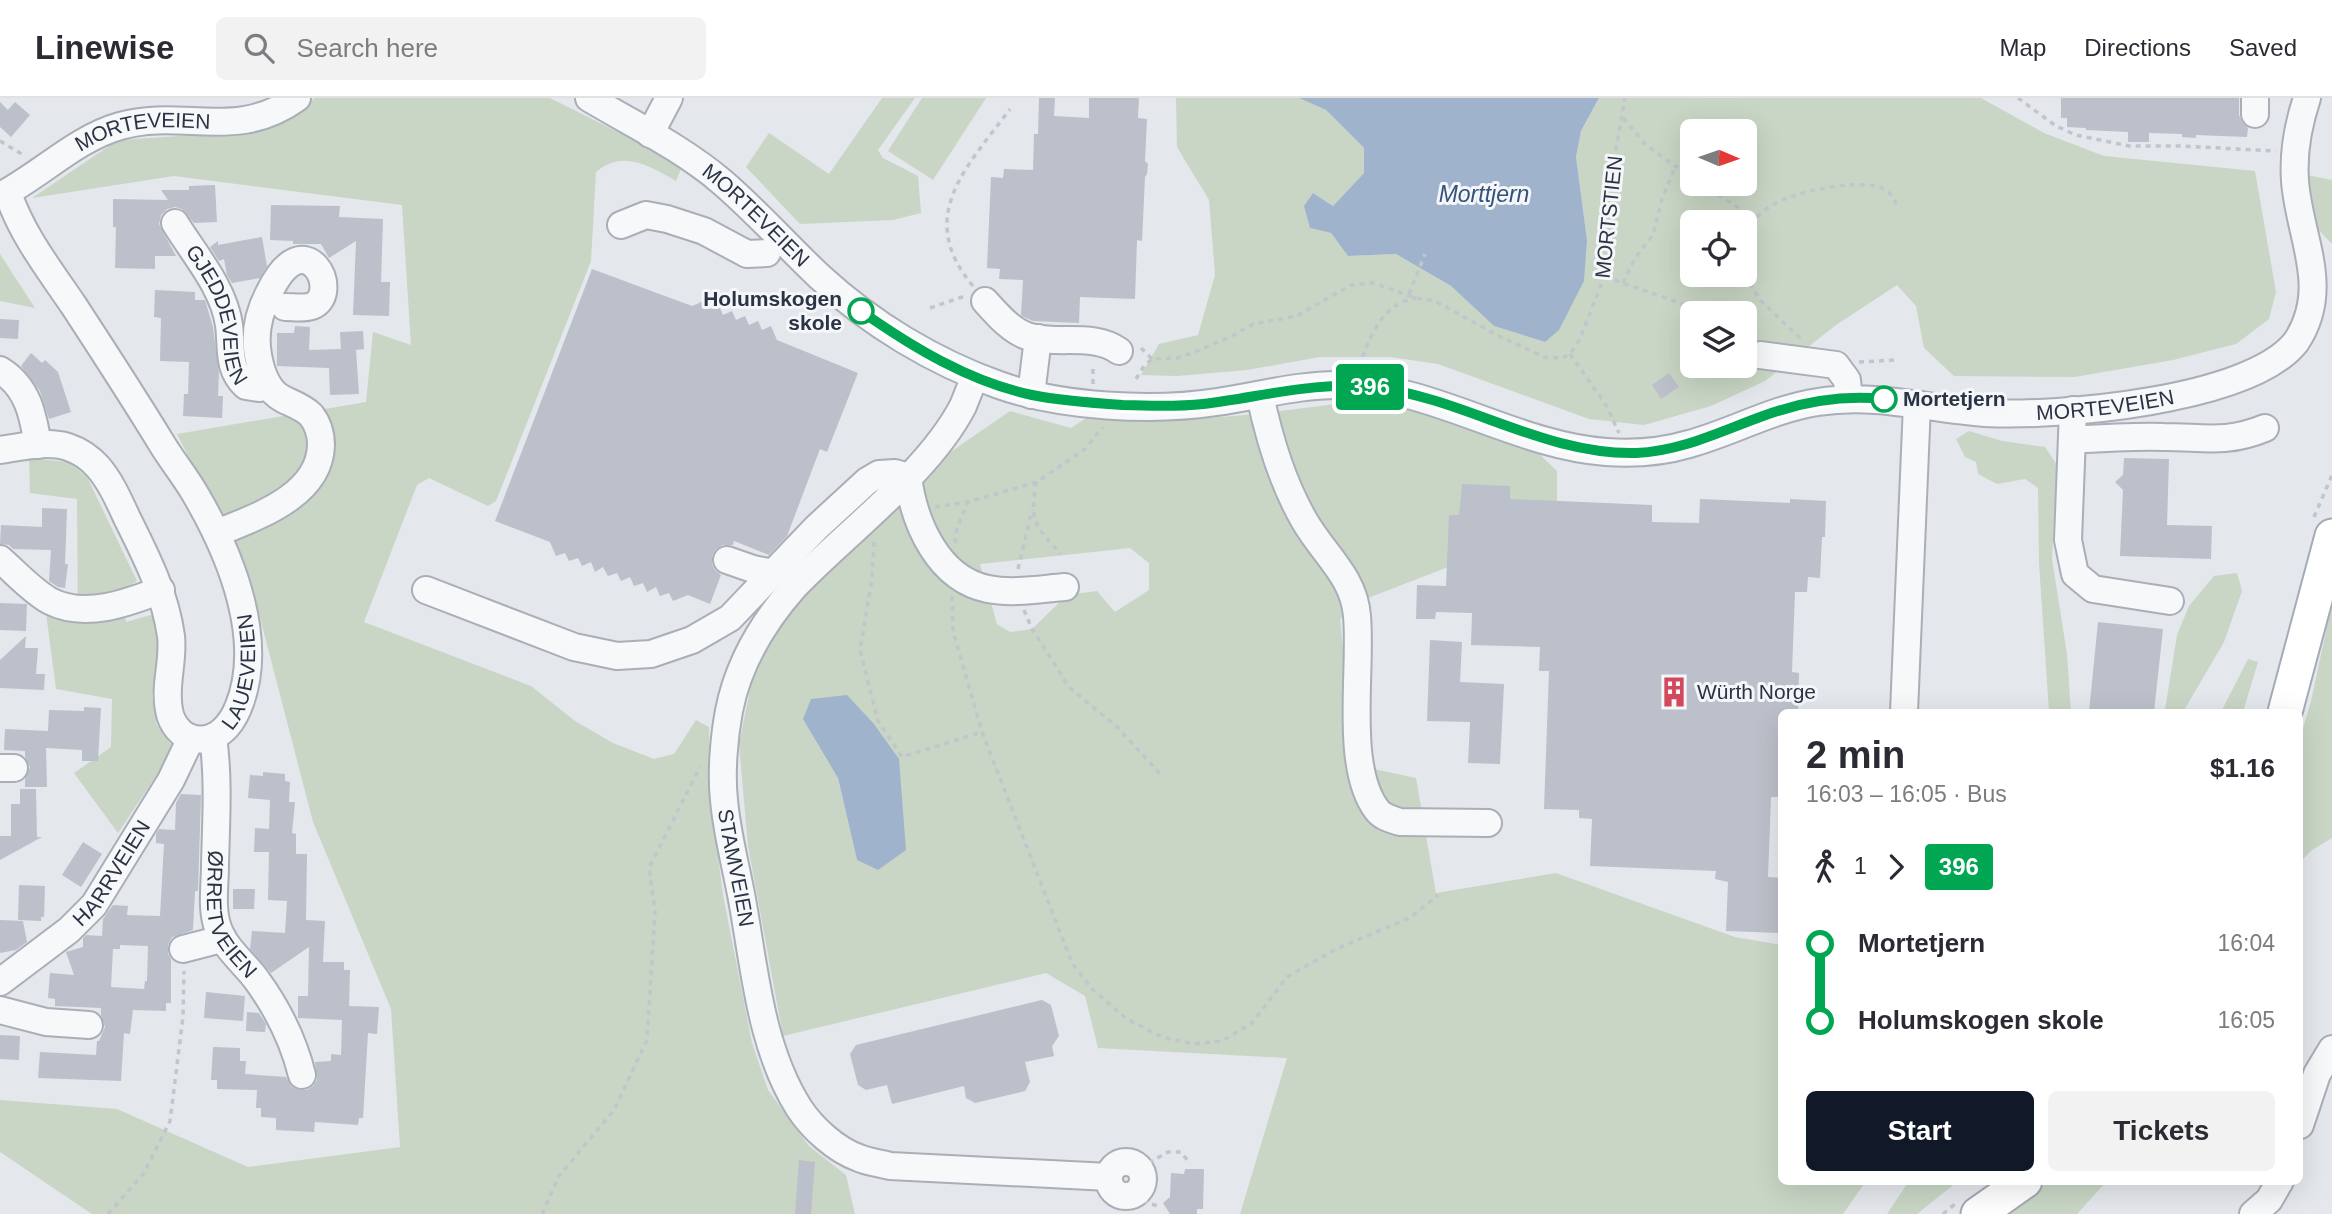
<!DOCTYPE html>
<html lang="en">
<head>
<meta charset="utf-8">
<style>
	:root { --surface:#fff; --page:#f2f2f3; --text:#2b2b33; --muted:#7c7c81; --line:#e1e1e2; --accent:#111827 }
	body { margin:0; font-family:Arial,sans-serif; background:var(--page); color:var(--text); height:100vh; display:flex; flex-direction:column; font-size:26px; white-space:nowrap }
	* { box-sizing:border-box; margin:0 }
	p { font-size:23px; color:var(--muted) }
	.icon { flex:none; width:38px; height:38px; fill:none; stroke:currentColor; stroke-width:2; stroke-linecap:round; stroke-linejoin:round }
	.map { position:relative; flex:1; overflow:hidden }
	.panel { position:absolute; left:1778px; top:611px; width:525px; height:476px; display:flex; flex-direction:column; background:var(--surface); border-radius:10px; box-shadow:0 7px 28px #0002 }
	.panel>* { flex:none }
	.badge { padding:0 14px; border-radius:5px; font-size:24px; line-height:46px }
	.needle { width:46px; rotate:92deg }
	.controls { position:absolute; left:1680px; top:21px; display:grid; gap:14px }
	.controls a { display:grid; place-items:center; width:77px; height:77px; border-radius:10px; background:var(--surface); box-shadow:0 7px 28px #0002; font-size:35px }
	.map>.badge { position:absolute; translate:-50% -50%; box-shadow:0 0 0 4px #fff }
	.legs { display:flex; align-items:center; gap:10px; height:77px; padding:0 28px; font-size:23px }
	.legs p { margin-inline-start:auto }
	.head { display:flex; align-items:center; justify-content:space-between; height:119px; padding:0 28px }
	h1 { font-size:38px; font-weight:700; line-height:52px }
	.action { display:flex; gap:14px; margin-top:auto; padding:14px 28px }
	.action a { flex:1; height:80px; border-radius:10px; background:var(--accent); color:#fff; font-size:28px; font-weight:700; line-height:80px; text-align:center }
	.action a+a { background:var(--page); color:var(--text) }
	ul { padding:0 28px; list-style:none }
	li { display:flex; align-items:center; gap:24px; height:77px; font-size:26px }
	li i { display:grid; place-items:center; width:10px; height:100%; margin:0 9px; background:currentColor }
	li i::after { content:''; width:18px; height:18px; margin:-9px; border:5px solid; border-radius:50%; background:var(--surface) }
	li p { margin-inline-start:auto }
	li:first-child i { background:linear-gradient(#0000 50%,currentColor 0) }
	li:last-child i { background:linear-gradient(currentColor 50%,#0000 0) }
	header { display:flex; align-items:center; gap:42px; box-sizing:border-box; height:98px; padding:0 35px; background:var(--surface); border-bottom:2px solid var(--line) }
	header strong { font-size:33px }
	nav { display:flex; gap:38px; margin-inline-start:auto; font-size:24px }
	.search { width:490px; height:63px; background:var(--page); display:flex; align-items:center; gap:18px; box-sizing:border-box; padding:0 24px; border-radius:10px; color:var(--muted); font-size:26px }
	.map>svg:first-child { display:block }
	.green { fill:#c9d6c5; fill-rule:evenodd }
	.water { fill:#9fb4cc }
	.building { fill:#bbc0ca; fill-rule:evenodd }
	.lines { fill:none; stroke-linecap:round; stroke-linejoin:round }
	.minor-casing { stroke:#a9aeb7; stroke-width:30 }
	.major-casing { stroke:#a3abb8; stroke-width:37 }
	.path { stroke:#c2c5cb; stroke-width:3.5; stroke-dasharray:5 5; stroke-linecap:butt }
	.minor { stroke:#f7f8fa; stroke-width:26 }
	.major { stroke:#fff; stroke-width:33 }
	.line-1-casing { stroke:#fff; stroke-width:16 }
	.line-1 { stroke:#00a651; stroke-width:10 }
	.stop-1-dot { fill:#fff; stroke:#00a651; stroke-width:3.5 }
	.labels { text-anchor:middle; stroke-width:6; stroke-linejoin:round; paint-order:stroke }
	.street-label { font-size:21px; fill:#2b3445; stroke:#f4f6f9 }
	.stop-label { font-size:21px; font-weight:bold; fill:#2b3445; stroke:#f4f6f9; text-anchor:end }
	.poi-label { font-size:21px; fill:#2b3445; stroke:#f4f6f9; text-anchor:start }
	.water-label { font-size:23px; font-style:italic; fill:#34527a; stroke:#f4f6f9 }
</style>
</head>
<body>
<header>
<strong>Linewise</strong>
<div class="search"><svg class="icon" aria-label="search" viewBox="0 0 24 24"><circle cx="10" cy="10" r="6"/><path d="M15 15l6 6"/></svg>Search here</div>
<nav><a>Map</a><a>Directions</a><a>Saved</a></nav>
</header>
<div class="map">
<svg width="2332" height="1116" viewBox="0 0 2332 1116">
	<rect width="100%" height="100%" fill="#e4e7ec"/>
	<!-- green -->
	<g class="green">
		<path d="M315,0H550L648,49L681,71L676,83C649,68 623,51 596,74L591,163L496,403L488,408L429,380L417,387L364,524L531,588L575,623L613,645L654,661L674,656L696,622L709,629L710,694L723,797L752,945L768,992L809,1048L846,1077L855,1116H92L0,1054V1002L117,1011L248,1069L400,1049L391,911L313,724L250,481L177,336L366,304L373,234L411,247L402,107L174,78L32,100L118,42L257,33Z"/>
		<path d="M882,0H915L878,52L883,60L918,78L921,115L893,122L800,126L746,69L769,35L829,76Z"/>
		<path d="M922,0H986L933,82L888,53Z"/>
		<path d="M1176,0H1299L1326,12L1364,50V75L1333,108L1313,95L1310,130L1331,135L1348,158L1396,156L1451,188L1494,228L1545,244L1587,142L1576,59L1581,33L1599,0H1981L2044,35L2104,58L2255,73L2276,194L2269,221L2236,246L2173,262L2075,279L1954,278L1924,250L1916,208L1897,187L1836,227L1765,283L1711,308L1644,327L1589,321L1438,266L1390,259H1320L1247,272L1177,278L1141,277L1159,246L1198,237L1215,177L1209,102L1177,49ZM1692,33H1745V86H1692ZM1692,124H1745V177H1692ZM1692,215H1745V268H1692Z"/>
		<path d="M2307,77L2332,82V146L2317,130Z"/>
		<path d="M0,156L35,210L0,203Z"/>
		<path d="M1359,303L1429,316L1534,351L1557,373V421L1546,431L1363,502L1340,521L1355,667L1416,680L1436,795L1556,775L1735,839L1781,847L1782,1083H1866L1843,1116H1240L1287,960L1098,950L1085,898L1046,875L783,938L748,748L739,646L753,577L789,511L936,364L1010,313L1071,330L1091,317C1180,329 1270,314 1359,303ZM1130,450L1149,465V492L1115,514L1097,493L1067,497L1032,531L1010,534L997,526L980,466ZM838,680L878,771L857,762Z"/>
		<path d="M1969,333L2002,343L2045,349L2057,367L2052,461L2067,556L2071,614H2049L2039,465L2038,390L2025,381L1997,386L1978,376L1976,364L1965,359L1956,341Z"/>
		<path d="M29,360L68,364L87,379L137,483L120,494L126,524L158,515L161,554L152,598L157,627L174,651L118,735L74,675L111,649L112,601L56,591L46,515L78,525L77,401L30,395Z"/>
		<path d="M2237,475L2242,493L2224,544L2183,614H2167L2165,612L2177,537L2189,508L2214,478Z"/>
		<path d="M2332,505V740L2312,752L2300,764V641L2311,603Z"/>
		<path d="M2248,561L2258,564L2243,614H2221Z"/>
		<path d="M1909,1083H1958L1917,1116H1887Z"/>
		<path d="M2051,1083H2107L2077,1116H2001Z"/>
	</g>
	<!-- water -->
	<g class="water">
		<path d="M1299,0H1599L1581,33L1576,59L1587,142L1584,183L1559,232L1545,244L1494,228L1451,188L1396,156L1348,158L1331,135L1310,130L1304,108L1313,95L1333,108L1364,75V50L1326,12Z"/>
		<path d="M847,597L874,626L899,661L906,752L878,772L857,762L838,680L803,621L811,601Z"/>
	</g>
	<!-- building -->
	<g class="building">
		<path d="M1039,0H1055L1054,18L1089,20V0H1139L1138,20L1147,21L1145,63L1148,66L1147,76L1145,79L1142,143L1137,142L1135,201L1080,199L1079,225L1033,223L1024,219L1021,217L1023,182L999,181L1000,171L987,170L991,79L1003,80L1004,71L1033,72L1034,36H1038Z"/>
		<path d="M2061,0H2239V17L2242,24L2248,30L2247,39L2196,37V40L2182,39V36L2149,35V44H2128V34L2086,32V30L2067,29V20H2061Z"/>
		<path d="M0,4L8,12L15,4L30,17L11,39L0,29Z"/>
		<path d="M215,87L217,124L194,125L182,111L175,109L167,111L161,117L159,126L176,158H155V171L115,170L116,129H113V101L168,102L161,92H189V88Z"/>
		<path d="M271,107L340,108L339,119L383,121L381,184H390L389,218L353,217L356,143L329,160L321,146H293V143L270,142Z"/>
		<path d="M262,139L267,168L260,180L232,185L227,177L224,161L219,163L210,149L218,143V147Z"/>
		<path d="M592,171L692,208L706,202L710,211L719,208L723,217L732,213L736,222L745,218L749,227L758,223L762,232L771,228L777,242L858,275L827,354L820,351L787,438L769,457L734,443L733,447H723L716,451L712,458V466L715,472L721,477L710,506L688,497L673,503L669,495L660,498L656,489L647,494L643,485L634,488L630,479L621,483L617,475L608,478L603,469L595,474L591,464L582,468L578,460L569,463L565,455L556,458L550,444L495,423Z"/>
		<path d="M155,192L195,194V202H205L213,229L219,275L218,298H223L222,320L183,318L184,296H188L189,264L160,263L161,220L154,219Z"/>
		<path d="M0,221L19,222L18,241L0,240Z"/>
		<path d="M295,228L310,229L309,252L341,251L340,234L363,233L364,251L356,252L359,296L330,297L329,270L277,268V235H294Z"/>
		<path d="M31,255L42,265L45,262L58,274L71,314L49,321L40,293L21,268Z"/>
		<path d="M1669,275L1679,289L1661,301L1652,287Z"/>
		<path d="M2124,360L2169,361L2167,427L2212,428L2211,461L2120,458L2123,392L2115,384L2123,377Z"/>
		<path d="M1462,386L1510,388V401L1652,407V424L1699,425L1700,401L1790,405V401L1826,403L1825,439H1822L1820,480L1808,479L1807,494H1795L1792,574L1799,575L1798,614H1782L1781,699H1771L1768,779L1782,780L1780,835L1726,833L1728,784L1715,781L1716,773L1590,768L1592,721L1579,720V712L1544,711L1549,573H1539L1540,549L1471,547L1472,515L1436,514L1435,521H1416L1417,487L1446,488L1449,417H1459Z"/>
		<path d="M42,410L67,411L65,466H68L65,490L58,489L49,483L51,452L13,451L9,447L0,446L1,427L42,429Z"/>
		<path d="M0,505L27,506L26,533L0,532Z"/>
		<path d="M2098,524L2163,531L2154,614H2089Z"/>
		<path d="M26,538L25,550H38L36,576H45L44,592L0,590V562Z"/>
		<path d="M1430,542L1462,544L1460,584L1504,586L1500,666L1468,665L1470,624L1427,623Z"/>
		<path d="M84,609L101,610L98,663H82V652L46,650L47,689H25V681L30,669L25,659V653L4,652L5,631L48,633L49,612L84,613Z"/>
		<path d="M263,674L285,676V683L290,684L289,704H295L292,735L296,736V756H307L306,822L325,823L323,864H344V872H350L349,908L379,909L377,936L368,935L363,1020H359L358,1027L315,1024L314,1034L276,1032V1020L261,1019V1010H256L257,992L217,991V982H211L213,949L240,950V963H246L245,976L286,979L291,988L299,992H307L313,988L317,982L315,964L331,963V956L341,957L342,922L298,920V898H308L309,849L271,875L250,851L252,833L285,835L287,803L268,802L269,754H254L255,730L269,731L270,702L248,700L250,677L263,678Z"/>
		<path d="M20,691H36L37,739H42L0,762V738H11V706H20Z"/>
		<path d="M181,696L201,697L198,793H195L193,832L172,839L168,847V856L171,861V905H166V913L133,912L130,936L124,935L121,983L38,980L40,954L96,957L97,943H99L105,929L101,917V910L55,908V901L48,900L50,875L74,877L66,854L83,849V840L86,837L102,838L103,821L113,807L128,808L127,817L160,818L164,746L156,745V736L159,731L175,732L176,705ZM120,847L148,848L147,883H145L144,891L111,889L113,851H120Z"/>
		<path d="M83,744L102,756L81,789L62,777Z"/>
		<path d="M19,787L45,788L44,819H41V823L18,822Z"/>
		<path d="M233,791H255L254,811H233Z"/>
		<path d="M0,822L23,823L27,844L16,852L0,855Z"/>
		<path d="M206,894L245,898L243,923L204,920Z"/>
		<path d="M1042,902L1051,907L1059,938L1052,948L1054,958L1025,964L1030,984L1025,993L975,1005L966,1000L964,988L892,1006L887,987L866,992L858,987L850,956L856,947Z"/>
		<path d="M247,914L259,915L266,926L265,934L246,933Z"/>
		<path d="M0,937L20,938L19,962L0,961Z"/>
		<path d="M799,1062L815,1064L811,1116H795Z"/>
		<path d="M1185,1071H1204L1203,1111H1197V1116H1170L1163,1105L1170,1099L1171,1075L1184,1076Z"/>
	</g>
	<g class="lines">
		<!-- minor casing -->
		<g class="minor-casing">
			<g id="minor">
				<path id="s1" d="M589,0C634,27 682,50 722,84C757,114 787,148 820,179C871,226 934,264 999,287C1061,309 1152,314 1217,304C1259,298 1300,286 1342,287C1435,289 1514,347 1606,354C1634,356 1662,354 1689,346C1733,334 1772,311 1818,304C1877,295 1928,311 1985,315C2057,319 2250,303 2296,244C2332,190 2299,139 2295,83C2293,55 2298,27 2307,0"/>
				<path d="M2255,16V0"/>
				<path d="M650,36L669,0"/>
				<path id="s2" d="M0,98C41,77 75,41 120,28C183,10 236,44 297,0"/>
				<path id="s3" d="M175,125C194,156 224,190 229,227C232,250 227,271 246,288L259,290L268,288"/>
				<path d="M621,127L646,117L667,121L704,133L747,156L767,155"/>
				<path d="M985,203C997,216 1010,232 1027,238C1058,248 1092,234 1119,253"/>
				<path d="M1760,257L1836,267L1847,282L1849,301"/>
				<path d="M0,272C28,289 33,317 38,347"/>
				<path id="s4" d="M975,278C971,288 967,298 963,308C929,374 847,434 795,488C764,523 738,566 729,613C724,639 721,675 724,702C727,737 737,772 743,807C755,874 761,950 799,1010C812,1030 836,1052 859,1060C868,1064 879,1065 890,1068L1109,1079"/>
				<path d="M1031,297L1038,240"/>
				<path d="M1260,297C1269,340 1282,384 1304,422C1323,456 1354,478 1357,518C1362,572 1344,669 1377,712C1382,719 1391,721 1400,724L1488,725"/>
				<path d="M2073,312L2068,442L2075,476L2093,491L2170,503"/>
				<path d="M2072,342C2103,340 2133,338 2164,339C2204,339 2226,346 2265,330"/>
				<path id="s5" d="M0,352C22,349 47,342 68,349C80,353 90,360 98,369C111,384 119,403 127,420C146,458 165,495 171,538C174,563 164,587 169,612C171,625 181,639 195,641C216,645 231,627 238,610C266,543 231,458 197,399C187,381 173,364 162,346C134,300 104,254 74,208C49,171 22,137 8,95"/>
				<path d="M217,435C256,419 320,398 321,347C321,336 318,326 311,317C303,309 293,306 283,301C267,293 261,274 258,257C254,235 259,214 269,195C305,119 343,196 312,208C304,211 294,209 285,209"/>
				<path d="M0,461C16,475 32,493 50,503C85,521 127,505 161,492"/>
				<path d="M727,462L753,471L773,475"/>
				<path d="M426,492L574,549L617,558L651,556L692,542L730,520L816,430L867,383L879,376L895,375L908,379C914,425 938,481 988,491C1013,496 1040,491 1065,489"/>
				<path d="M1904,614L1917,306"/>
				<path id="s6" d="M213,639C219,681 216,724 215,767C215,787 211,811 218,830C224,849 244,865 256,881C278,911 293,941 302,977"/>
				<path d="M0,670H14"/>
				<path d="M183,851L214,843L222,839"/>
				<path id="s7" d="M0,884L69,832L94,807L171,682L191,640"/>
				<path d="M0,912L46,924L89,927"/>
				<path d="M2300,1027L2317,976L2332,951"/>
				<circle cx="1126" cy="1081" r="17"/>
				<path d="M2253,1116L2269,1102L2280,1083"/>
			</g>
		</g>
		<!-- major casing -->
		<g class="major-casing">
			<g id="major">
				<path d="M2285,614L2332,438"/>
				<path d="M1978,1116L2025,1083"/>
			</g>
		</g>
		<!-- path -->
		<g class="path">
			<path d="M2018,0L2056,28L2076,37L2129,48H2180L2276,53"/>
			<path d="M1623,20L1646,47L1692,80"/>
			<path d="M0,43L25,58"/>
			<path d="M1701,86L1755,120"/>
			<path d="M1745,135C1752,122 1763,112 1776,105C1797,93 1867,78 1887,93C1893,97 1895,104 1898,111"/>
			<path d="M1744,177L1761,203L1801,241"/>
			<path d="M1605,179L1709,215"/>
			<path d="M1623,185L1635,160L1653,137L1662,101L1675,69"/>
			<path d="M973,188C914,118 968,68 1010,11"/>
			<path d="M1409,196L1425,156"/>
			<path d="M930,210L965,198"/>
			<path d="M1141,250L1152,261"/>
			<path d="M1570,256L1606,307L1619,335"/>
			<path d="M1859,264L1895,262"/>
			<path d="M1359,268C1370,239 1381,206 1416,200"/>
			<path d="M1136,281L1144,268L1152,261L1177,260L1192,255L1230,239L1253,226L1297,218L1351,187L1373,185L1416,200L1435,203L1497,237L1544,259L1562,260L1570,256L1580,241L1604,179L1608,157L1607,100L1625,0"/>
			<path d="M1093,286V266"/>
			<path d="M1036,384C1030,424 1034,427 1061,456"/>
			<path d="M935,409L968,404L1037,384L1085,351L1103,329"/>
			<path d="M2314,419L2332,377"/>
			<path d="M874,444L872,481L860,552L878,623L902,659L982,634"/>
			<path d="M955,445L957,430L968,404"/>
			<path d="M1018,471L1032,412"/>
			<path d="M952,498L953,533L982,634L1072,865L1092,891L1127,921L1162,939L1194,946L1222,943L1252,925L1287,879L1336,851L1411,819L1438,797"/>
			<path d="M1024,512L1032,531L1069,589L1118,630L1162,678"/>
			<path d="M1140,1070L1168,1054H1181L1188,1063"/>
			<path d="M1135,1096L1148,1105L1161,1109"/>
			<path d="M108,1116L144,1075L170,1023L183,919L184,873"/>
			<path d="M542,1116L559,1078L614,1012L647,942L655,813L649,770L700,669"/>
			<path d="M1943,1116L1955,1106"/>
		</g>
		<!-- minor -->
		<use href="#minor" class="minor"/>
		<!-- major -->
		<use href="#major" class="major"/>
	</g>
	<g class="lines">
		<!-- line-1 casing -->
		<g class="line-1-casing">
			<path id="line-1" d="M861,213C912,249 970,284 1032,297C1062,303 1092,305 1123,307C1149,308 1176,309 1203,306C1262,299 1318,282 1378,290C1466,301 1544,357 1636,355C1682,353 1721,333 1763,318C1801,304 1844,297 1884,301"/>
		</g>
		<!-- line-1 -->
		<use href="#line-1" class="line-1"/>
	</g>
	<!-- icons -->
	<defs>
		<g id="building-bare" transform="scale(2.415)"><path d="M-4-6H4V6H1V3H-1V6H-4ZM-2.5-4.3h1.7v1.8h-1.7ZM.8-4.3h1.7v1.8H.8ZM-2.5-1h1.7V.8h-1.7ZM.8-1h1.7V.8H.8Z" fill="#d1495b" stroke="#f4f6f9" stroke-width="2.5" paint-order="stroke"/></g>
	</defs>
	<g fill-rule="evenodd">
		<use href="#building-bare" x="1674" y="594"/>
	</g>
	<!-- markers -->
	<g class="stop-1-dot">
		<circle cx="861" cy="213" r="12"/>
		<circle cx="1884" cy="301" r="12"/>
	</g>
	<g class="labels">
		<!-- street labels -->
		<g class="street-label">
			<text dy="7" stroke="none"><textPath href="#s2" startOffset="161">MORTEVEIEN</textPath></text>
			<text dy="7" stroke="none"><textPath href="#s1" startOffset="205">MORTEVEIEN</textPath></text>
			<text transform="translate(1609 119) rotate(-84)" y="7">MORTSTIEN</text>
			<text dy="7" stroke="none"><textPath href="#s3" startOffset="103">GJEDDEVEIEN</textPath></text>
			<text dy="7" stroke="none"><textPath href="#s1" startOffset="1633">MORTEVEIEN</textPath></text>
			<text dy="7" stroke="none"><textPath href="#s5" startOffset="500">LAUEVEIEN</textPath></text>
			<text dy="7" stroke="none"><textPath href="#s4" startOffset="581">STAMVEIEN</textPath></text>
			<text dy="7" stroke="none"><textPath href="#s7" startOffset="158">HARRVEIEN</textPath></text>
			<text dy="7" stroke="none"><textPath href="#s6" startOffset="182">ØRRETVEIEN</textPath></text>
		</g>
		<!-- stop labels -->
		<g class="stop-label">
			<text x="842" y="208">Holumskogen<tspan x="842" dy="24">skole</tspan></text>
			<text x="1903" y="308" text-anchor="start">Mortetjern</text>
		</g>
		<!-- poi labels -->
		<g class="poi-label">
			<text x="1697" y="601">Würth Norge</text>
		</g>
		<!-- water labels -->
		<g class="water-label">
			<text x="1484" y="104">Morttjern</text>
		</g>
	</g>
</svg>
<div class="controls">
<a><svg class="needle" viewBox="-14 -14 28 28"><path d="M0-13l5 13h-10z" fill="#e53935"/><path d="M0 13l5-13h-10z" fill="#7c7c81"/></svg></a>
<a><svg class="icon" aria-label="locate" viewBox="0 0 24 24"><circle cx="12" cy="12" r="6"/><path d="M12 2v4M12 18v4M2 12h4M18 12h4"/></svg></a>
<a><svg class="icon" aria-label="layers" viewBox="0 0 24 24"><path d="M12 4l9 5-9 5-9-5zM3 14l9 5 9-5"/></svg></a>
</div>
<b class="badge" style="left:1370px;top:289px;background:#00a651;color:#fff">396</b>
<section class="panel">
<div class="head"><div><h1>2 min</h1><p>16:03 – 16:05 · Bus</p></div><b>$1.16</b></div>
<div class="legs"><svg class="icon" aria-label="walk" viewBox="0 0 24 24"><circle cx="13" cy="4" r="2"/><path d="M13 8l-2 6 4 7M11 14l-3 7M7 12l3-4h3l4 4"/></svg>1<svg class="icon" aria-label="forward" viewBox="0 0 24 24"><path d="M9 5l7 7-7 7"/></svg><b class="badge" style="background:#00a651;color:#fff">396</b></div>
<ul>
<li><i style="color:#00a651"></i><b>Mortetjern</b><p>16:04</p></li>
<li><i style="color:#00a651"></i><b>Holumskogen skole</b><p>16:05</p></li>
</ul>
<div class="action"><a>Start</a><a>Tickets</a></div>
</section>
</div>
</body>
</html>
